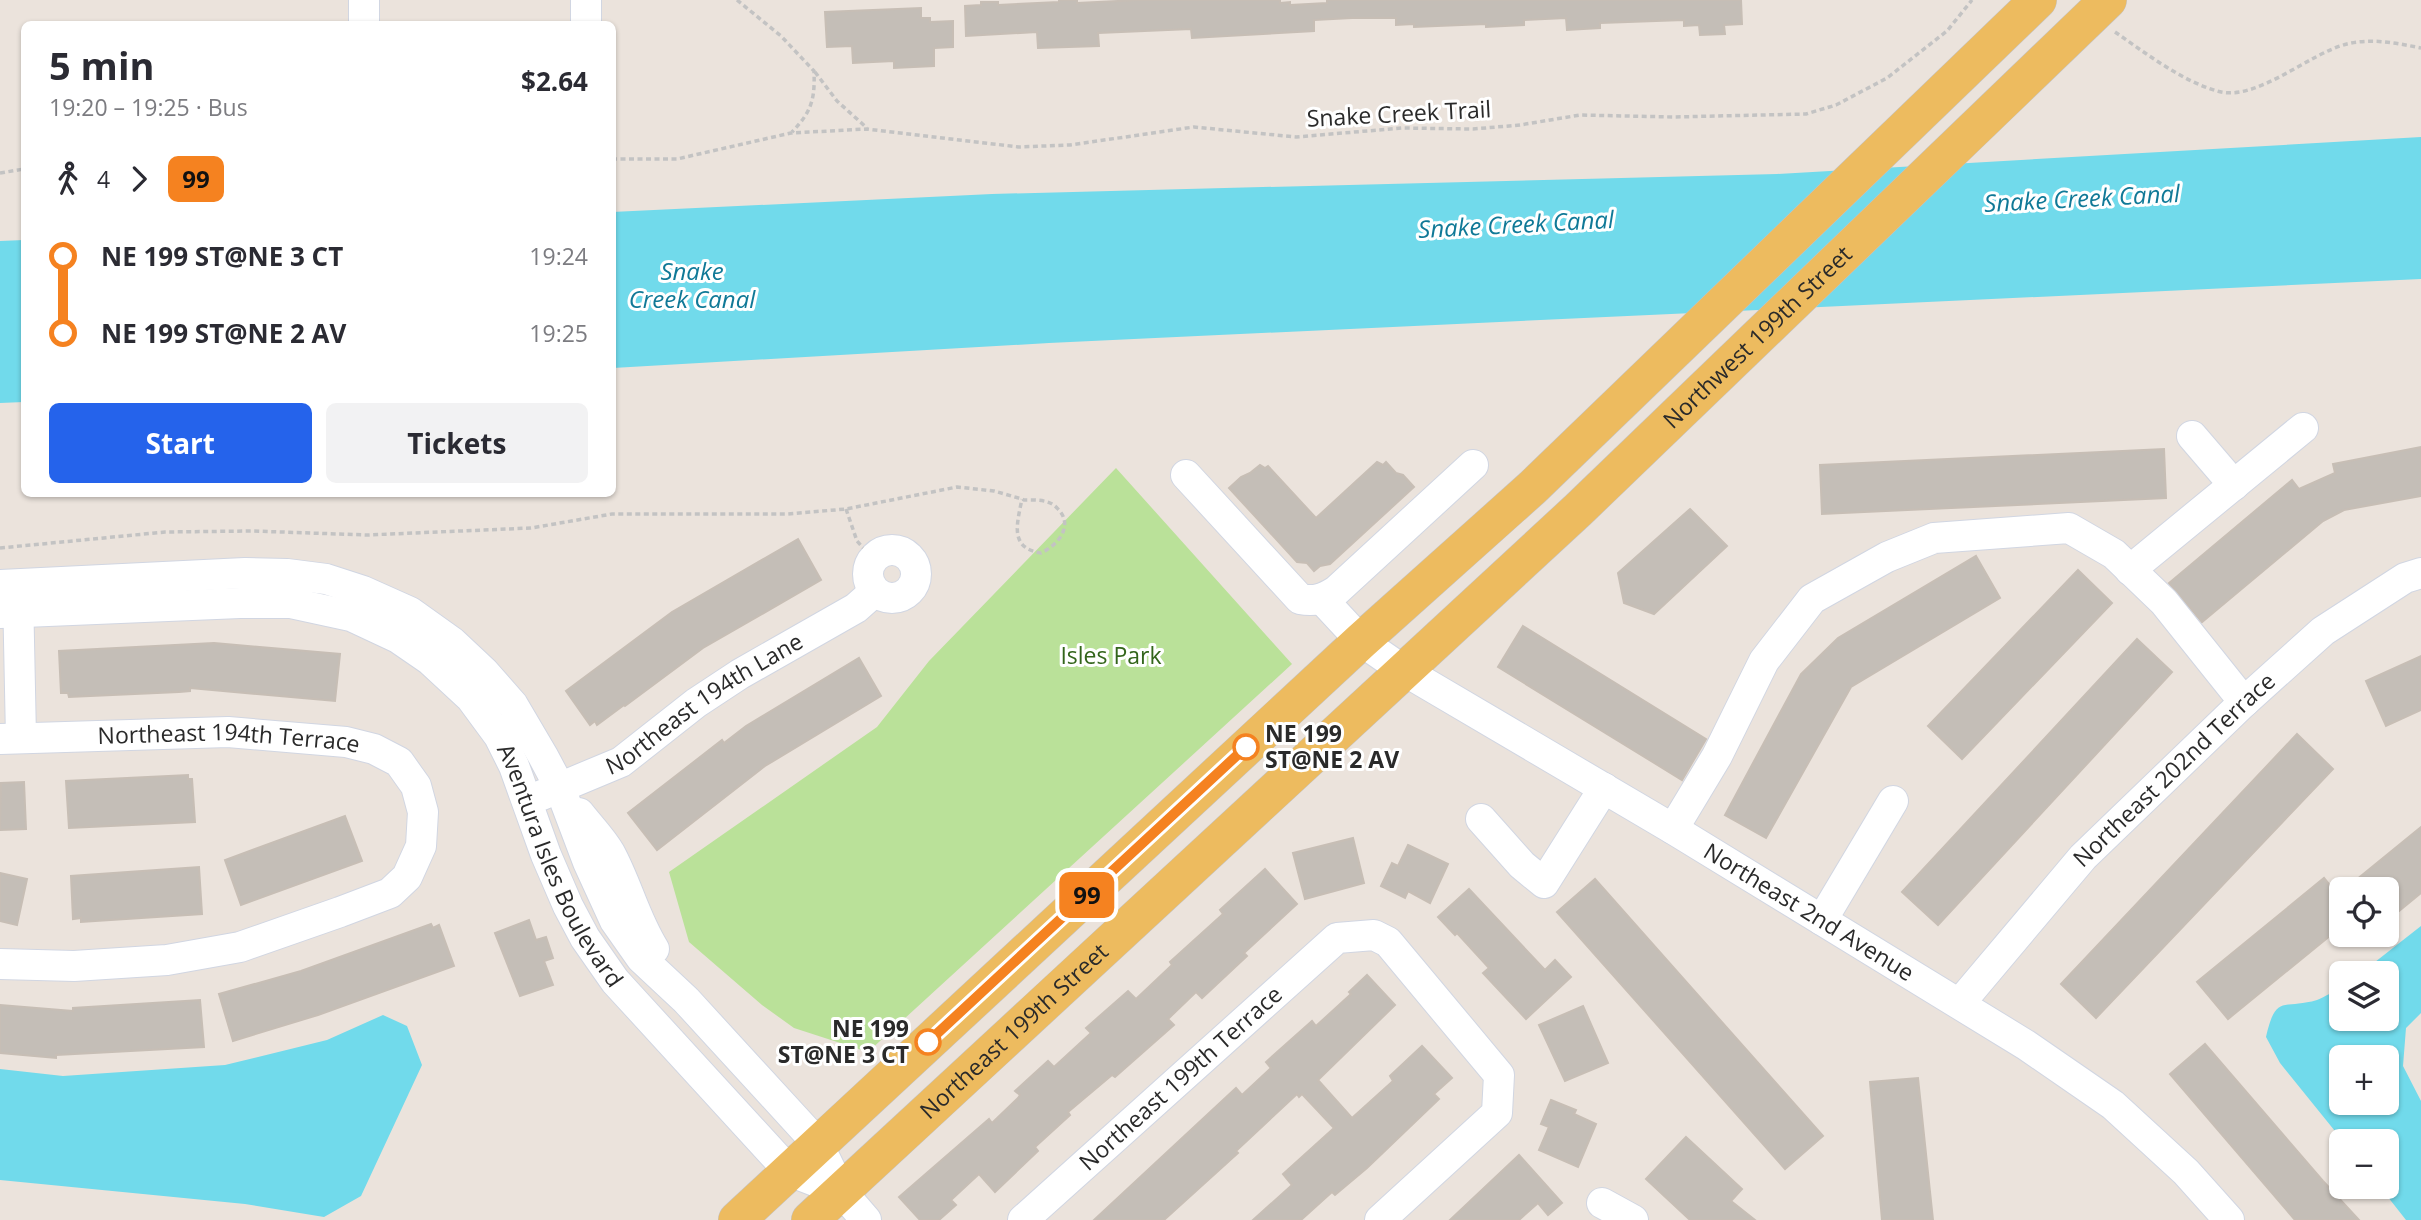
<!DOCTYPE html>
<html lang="en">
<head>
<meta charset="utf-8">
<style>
	:root { --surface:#fff; --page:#f2f2f3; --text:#2b2b33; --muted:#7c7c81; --accent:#2563eb }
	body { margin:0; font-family:"Open Sans",sans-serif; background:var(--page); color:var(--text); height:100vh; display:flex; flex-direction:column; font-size:26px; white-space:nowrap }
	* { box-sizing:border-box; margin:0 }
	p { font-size:23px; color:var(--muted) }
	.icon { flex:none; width:38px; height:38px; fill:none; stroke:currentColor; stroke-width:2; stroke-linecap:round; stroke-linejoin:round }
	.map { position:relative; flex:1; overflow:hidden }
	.drawer { position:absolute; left:21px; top:21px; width:595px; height:476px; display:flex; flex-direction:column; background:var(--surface); border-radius:10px; box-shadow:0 2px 5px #0004 }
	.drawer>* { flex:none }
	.badge { padding:0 14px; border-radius:10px; font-size:24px; line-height:46px }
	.controls { position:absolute; left:2329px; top:877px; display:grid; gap:14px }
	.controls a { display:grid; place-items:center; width:70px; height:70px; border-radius:10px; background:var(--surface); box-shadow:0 2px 5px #0004; font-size:35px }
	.map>.badge { position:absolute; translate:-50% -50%; box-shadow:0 0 0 4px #fff }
	.legs { display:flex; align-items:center; gap:10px; height:77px; padding:0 28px; font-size:23px }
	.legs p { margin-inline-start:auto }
	.headline { display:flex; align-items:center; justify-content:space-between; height:119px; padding:0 28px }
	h1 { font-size:38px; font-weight:700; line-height:52px }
	.button { display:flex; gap:14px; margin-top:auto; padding:14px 28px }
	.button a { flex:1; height:80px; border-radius:10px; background:var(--accent); color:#fff; font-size:28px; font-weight:700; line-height:80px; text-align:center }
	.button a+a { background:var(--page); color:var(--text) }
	ul { padding:0 28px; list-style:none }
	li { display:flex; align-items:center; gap:24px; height:77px; font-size:26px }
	li i { display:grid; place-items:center; width:10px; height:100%; margin:0 9px; background:currentColor }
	li i::after { content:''; width:18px; height:18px; margin:-9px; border:5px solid; border-radius:50%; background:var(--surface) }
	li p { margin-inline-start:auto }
	li:first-child i { background:linear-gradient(#0000 50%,currentColor 0) }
	li:last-child i { background:linear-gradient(currentColor 50%,#0000 0) }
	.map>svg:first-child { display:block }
	.green { fill:#bae199 }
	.water { fill:#71daeb; fill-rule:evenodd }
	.building { fill:#c4beb7; stroke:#c7beb5; stroke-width:2 }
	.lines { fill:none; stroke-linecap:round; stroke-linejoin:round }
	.minor-casing { stroke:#d1d6e2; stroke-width:32 }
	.major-casing { stroke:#c3c3c3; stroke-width:38 }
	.path { stroke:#c3c3c3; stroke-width:3.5; stroke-dasharray:5 3.5; stroke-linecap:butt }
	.minor { stroke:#fff; stroke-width:30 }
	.major { stroke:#edbb5f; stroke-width:37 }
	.line-1-casing { stroke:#fff; stroke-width:16 }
	.line-1 { stroke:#f58220; stroke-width:10 }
	.stop-1-dot { fill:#fff; stroke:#f58220; stroke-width:3.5 }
	.labels { text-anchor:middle; stroke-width:6; stroke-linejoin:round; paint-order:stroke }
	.street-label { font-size:23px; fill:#2a2a2a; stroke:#fff }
	.park-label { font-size:23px; fill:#33651b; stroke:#fff }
	.stop-label { font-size:23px; font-weight:bold; fill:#2a2a2a; stroke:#fff; text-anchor:start }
	.water-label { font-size:24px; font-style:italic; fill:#107997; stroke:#fff }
</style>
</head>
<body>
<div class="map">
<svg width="2421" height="1220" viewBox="0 0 2421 1220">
	<rect width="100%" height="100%" fill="#ebe3dc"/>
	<!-- green -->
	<path class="green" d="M1116,468L1292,664L868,1052L794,1028L762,1005L689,942L669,872L877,727L929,661Z"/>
	<!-- water -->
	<g class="water">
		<path d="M2421,137V279L1049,343L613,368L612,212L992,194L1777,174Z"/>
		<path d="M24,240V402L0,403V241Z"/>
		<path d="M2421,926V1013L2406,1028L2403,1066L2421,1101V1220H2406L2380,1187L2387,1186V1141H2343L2280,1063L2266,1037C2276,993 2283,1010 2317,1000C2325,997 2334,991 2341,987L2342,1018H2387V973H2361ZM2342,1057H2387V1102H2342Z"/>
		<path d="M383,1015L407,1026L422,1065L361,1196L324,1217L245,1204L0,1180V1069L63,1076L225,1065L327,1040Z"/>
	</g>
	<!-- building -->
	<g class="building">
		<path d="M1059,0H1077V3L1138,0H1280V3L1290,2V5L1327,3V0H1741L1742,24L1724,25L1725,34L1700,35L1699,25L1684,26V20L1600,23V28L1567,30L1566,18L1524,20V25L1486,27V24L1414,27V24L1396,25V18H1352L1314,20V31L1192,38L1191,29L1098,33L1099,46L1038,48L1037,32L966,36L965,6L981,5V2H998V5L1059,2Z"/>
		<path d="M921,8V18H930V22L953,21V47L934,48V66L894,68V61L853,63L852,46L827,47L825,12Z"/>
		<path d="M2421,447V496L2344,510L2323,521L2202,622L2169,583L2292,480L2299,489L2335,473L2333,464Z"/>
		<path d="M2164,449L2166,498L1822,514L1820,465Z"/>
		<path d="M1377,462L1383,465L1386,462L1396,473L1403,475L1414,487L1330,564L1320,566L1314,571L1307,563L1297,562L1229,488L1241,477L1250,473L1260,465L1265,468L1268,466L1316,518Z"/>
		<path d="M1690,509L1727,546L1654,614L1624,603L1618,573Z"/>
		<path d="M798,539L821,580L703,648L625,706L624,705L597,725L595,721L590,725L566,691L672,612Z"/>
		<path d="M1976,556L2000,598L1851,687L1766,838L1725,815L1801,674L1838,638Z"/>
		<path d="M2078,570L2112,603L1962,759L1928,726Z"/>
		<path d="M1523,626L1706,739L1682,780L1498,667Z"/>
		<path d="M2137,639L2172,672L1938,925L1902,892Z"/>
		<path d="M214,643L340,654L335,701L190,688V691L179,692L69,697L68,693H61L59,651Z"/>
		<path d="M2421,656V710L2386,726L2366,681Z"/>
		<path d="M859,658L881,696L765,766L657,850L628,813L722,740L724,743L746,726Z"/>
		<path d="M2297,734L2333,769L2096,1018L2061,984Z"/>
		<path d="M188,775V779H192L195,822L69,828L66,781Z"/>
		<path d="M24,782L26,829L0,830L1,783Z"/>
		<path d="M345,816L362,861L241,905L225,860Z"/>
		<path d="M2421,827V893L2387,921V889H2345Z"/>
		<path d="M1353,838L1364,883L1305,899L1293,853Z"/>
		<path d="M1408,845L1448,864L1430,903L1408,891L1405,898L1381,886L1392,863L1398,866Z"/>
		<path d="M199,867L202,914L81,922V918L73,919L71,876Z"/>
		<path d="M1265,869L1297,904L1244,953L1247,956L1202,998L1196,992L1168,1019L1174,1025L1115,1077L1112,1075L1068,1112L1070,1115L1035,1147L1038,1151L995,1192L979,1174L951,1200L956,1205L939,1220H920L899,1197L989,1119L992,1123L1018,1098L1020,1095L1015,1091L1048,1061L1054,1067L1091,1033L1086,1028L1128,991L1136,999L1172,965L1170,962L1223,914L1220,910Z"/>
		<path d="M0,873L27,879L17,925L0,921Z"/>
		<path d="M2324,878L2342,900V926L2228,1019L2197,982Z"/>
		<path d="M1595,879L1823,1136L1785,1169L1557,912Z"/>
		<path d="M1469,889L1545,970L1555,960L1571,977L1526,1019L1483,973L1489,968L1457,933L1455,935L1438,917Z"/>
		<path d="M529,920L536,940L546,937L553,958L544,961L553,985L520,996L495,933Z"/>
		<path d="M431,924L433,928L439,925L454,966L318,1015L233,1041L219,994L301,971Z"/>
		<path d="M1367,975L1395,1005L1318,1080L1352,1118L1393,1081L1390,1076L1422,1046L1452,1078L1434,1094L1439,1099L1367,1168L1335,1195L1332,1192L1301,1220H1253L1292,1185L1283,1174L1334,1128L1302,1094L1299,1097L1297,1094L1236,1151L1238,1153L1164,1220H1094L1236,1088L1242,1095L1271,1068L1266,1062L1312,1021L1316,1026L1351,994L1349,992Z"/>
		<path d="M200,1000L204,1047L56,1055V1058L0,1053V1005L73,1011V1008Z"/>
		<path d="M1583,1006L1608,1063L1565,1081L1539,1025Z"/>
		<path d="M2205,1044L2323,1181L2359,1220H2295L2170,1074Z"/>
		<path d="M1918,1078L1933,1220H1882L1870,1082Z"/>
		<path d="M1551,1100L1576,1110L1574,1114L1596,1124L1578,1167L1539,1150L1549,1127L1541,1124Z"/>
		<path d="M1686,1137L1742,1189L1731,1201L1755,1220H1690L1646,1179Z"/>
		<path d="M1519,1155L1562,1203L1548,1215L1538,1203L1519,1220H1450Z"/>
	</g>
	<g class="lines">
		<!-- minor casing -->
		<g class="minor-casing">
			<g id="minor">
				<path d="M586,0V24"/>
				<path d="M364,24V0"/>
				<path d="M2192,436L2234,485"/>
				<path d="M1186,475L1300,599C1315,602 1323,599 1336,591L1473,465"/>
				<circle cx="892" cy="574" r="24"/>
				<path d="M2130,570L2303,428"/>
				<path d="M0,585L245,573L287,574L326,579L363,591L410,612L452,642L484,672L513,705L543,756L560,788L588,862L615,921L641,958L686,1000L818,1144L841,1191L866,1220"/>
				<path d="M18,592L21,738"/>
				<path id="s1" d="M1322,599L1361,641L1403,670L1673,829L2026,1045L2113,1105L2186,1172L2229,1220"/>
				<path id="s2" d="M0,613L240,603H291L351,616L398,638L430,660L471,698L499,736L514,766L546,855L568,906L585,938L615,981L789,1171L841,1191"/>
				<path id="s3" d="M0,739L228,732L346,742L374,749L399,762L416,786L423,812L421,846L407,877L390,893L340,912L240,947L167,960L74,966L0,964"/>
				<path id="s4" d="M542,795L621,762L696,703L740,674L856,608L874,592"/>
				<path d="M579,813C589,826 602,839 610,853C627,884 635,919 654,949"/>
				<path d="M1481,819L1522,865L1544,883L1604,788"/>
				<path d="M1673,829L1717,756L1764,661L1812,599L1887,557L1934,538L2069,528L2114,554L2164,602L2244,702"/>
				<path d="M1822,920L1893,801"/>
				<path id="s5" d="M1960,1003L2083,857L2244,702L2323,631L2405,578L2421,573"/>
				<path d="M1602,1203L1633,1220"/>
				<path id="s6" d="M1023,1220L1337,938L1374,935L1388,942L1499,1075L1497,1113L1380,1220"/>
			</g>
		</g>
		<!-- major casing -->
		<g class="major-casing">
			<g id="major">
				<path d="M737,1220L1361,641L1532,488L2038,0"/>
				<path id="s7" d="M810,1220L1578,510L2108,0"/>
			</g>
		</g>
		<!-- path -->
		<g class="path">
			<path d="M737,0L781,36L814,71C815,99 812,111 792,132"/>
			<path d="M2115,32C2147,54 2180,80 2217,91C2256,103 2309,53 2347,44C2372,38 2396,43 2421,48"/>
			<path d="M815,72L837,101L867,128"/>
			<path d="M612,159H677L791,133L867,129L1019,147L1070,145L1194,127L1296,137L1402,128L1473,129L1520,125L1580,115L1673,117L1806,114L1836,105L1887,78L1947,31L1972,0"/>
			<path d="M0,173L24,169"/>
			<path d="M846,509L857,541L866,551"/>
			<path d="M0,548L165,532L253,531L367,535L531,528L612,514H788L846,509L957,487L994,491L1022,499L1024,500C1035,500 1049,499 1057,508C1075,525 1058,545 1041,553C1009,548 1017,524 1022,499"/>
		</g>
		<!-- minor -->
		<use href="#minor" class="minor"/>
		<!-- major -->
		<use href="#major" class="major"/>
	</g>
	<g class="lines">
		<!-- line-1 casing -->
		<g class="line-1-casing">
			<path id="line-1" d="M928,1042L1246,747"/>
		</g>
		<!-- line-1 -->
		<use href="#line-1" class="line-1"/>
	</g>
	<!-- markers -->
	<g class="stop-1-dot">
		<circle cx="1246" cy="747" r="12"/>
		<circle cx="928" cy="1042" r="12"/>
	</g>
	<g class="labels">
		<!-- street labels -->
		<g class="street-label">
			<text transform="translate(1399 114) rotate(-3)" y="8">Snake Creek Trail</text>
			<text dy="8" stroke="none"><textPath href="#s7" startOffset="1295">Northwest 199th Street</textPath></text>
			<text dy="8" stroke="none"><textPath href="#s4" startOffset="187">Northeast 194th Lane</textPath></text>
			<text dy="8" stroke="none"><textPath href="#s3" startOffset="229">Northeast 194th Terrace</textPath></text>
			<text dy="8" stroke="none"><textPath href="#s5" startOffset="317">Northeast 202nd Terrace</textPath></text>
			<text dy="8" stroke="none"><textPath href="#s2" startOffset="690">Aventura Isles Boulevard</textPath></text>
			<text dy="8" stroke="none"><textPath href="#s1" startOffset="581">Northeast 2nd Avenue</textPath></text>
			<text dy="8" stroke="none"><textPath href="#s7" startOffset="278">Northeast 199th Street</textPath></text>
			<text dy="8" stroke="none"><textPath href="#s6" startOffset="212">Northeast 199th Terrace</textPath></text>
		</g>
		<!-- park labels -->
		<g class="park-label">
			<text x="1111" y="664">Isles Park</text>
		</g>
		<!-- stop labels -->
		<g class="stop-label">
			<text x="1265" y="742">NE 199<tspan x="1265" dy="26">ST@NE 2 AV</tspan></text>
			<text x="909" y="1037" text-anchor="end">NE 199<tspan x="909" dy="26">ST@NE 3 CT</tspan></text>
		</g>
		<!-- water labels -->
		<g class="water-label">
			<text transform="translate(2082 199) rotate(-3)" y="8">Snake Creek Canal</text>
			<text transform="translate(1516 225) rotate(-3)" y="8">Snake Creek Canal</text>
			<text x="692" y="280">Snake<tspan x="692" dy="28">Creek Canal</tspan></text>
		</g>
	</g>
</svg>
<div class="controls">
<a><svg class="icon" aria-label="locate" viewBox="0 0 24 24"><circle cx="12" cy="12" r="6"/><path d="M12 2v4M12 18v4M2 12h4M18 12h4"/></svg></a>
<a><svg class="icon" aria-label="layers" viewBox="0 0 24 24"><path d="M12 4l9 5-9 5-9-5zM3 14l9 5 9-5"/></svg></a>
<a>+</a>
<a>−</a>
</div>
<b class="badge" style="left:1087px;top:895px;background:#f58220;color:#111">99</b>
<section class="drawer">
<div class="headline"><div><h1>5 min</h1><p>19:20 – 19:25 · Bus</p></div><b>$2.64</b></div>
<div class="legs"><svg class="icon" aria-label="walk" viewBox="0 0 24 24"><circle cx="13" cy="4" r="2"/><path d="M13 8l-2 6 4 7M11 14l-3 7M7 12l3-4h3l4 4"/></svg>4<svg class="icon" aria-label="forward" viewBox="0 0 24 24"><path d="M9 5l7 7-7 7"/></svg><b class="badge" style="background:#f58220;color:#111">99</b></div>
<ul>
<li><i style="color:#f58220"></i><b>NE 199 ST@NE 3 CT</b><p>19:24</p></li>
<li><i style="color:#f58220"></i><b>NE 199 ST@NE 2 AV</b><p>19:25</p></li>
</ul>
<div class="button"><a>Start</a><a>Tickets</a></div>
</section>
</div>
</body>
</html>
